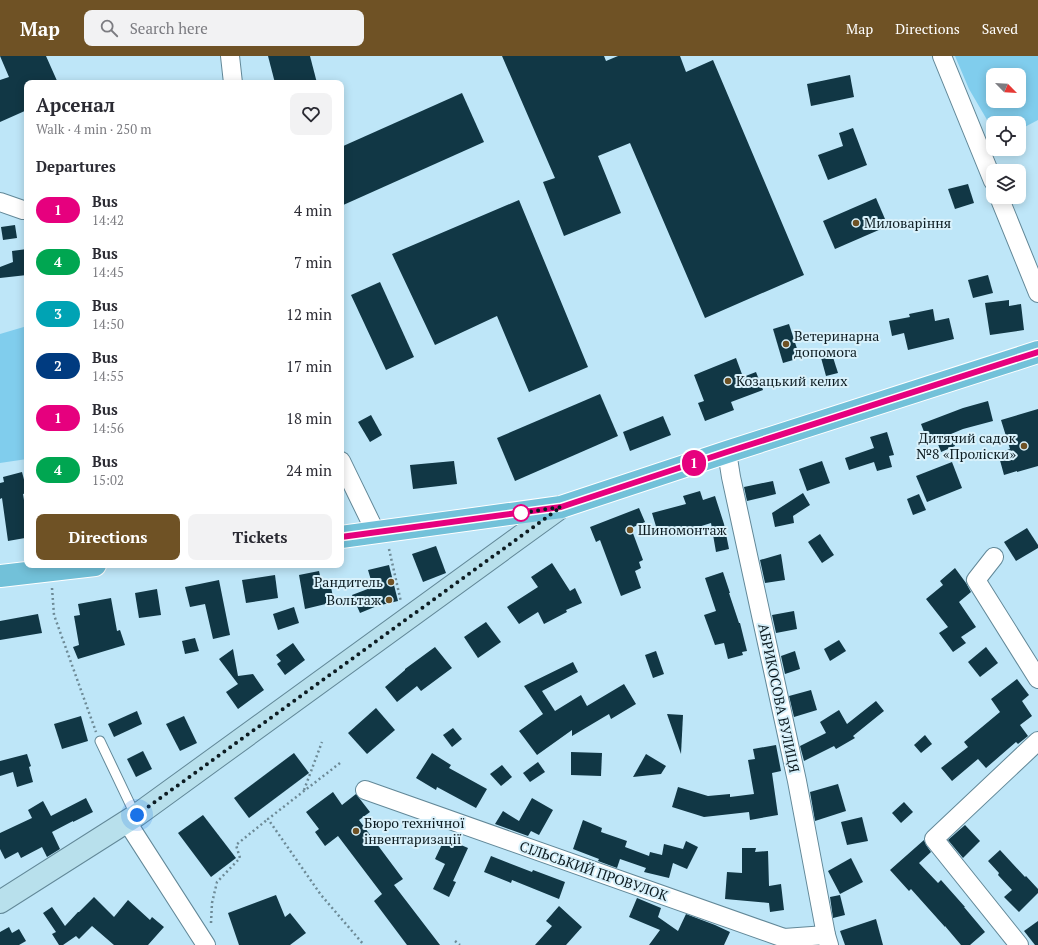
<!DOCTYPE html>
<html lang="en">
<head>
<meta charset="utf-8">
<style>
	:root { --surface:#fff; --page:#f2f2f3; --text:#2b2b33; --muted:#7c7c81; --accent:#6f5225 }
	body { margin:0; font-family:"PT Serif",serif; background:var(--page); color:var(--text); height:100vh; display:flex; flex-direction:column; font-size:15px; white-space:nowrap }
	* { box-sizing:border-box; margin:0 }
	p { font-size:13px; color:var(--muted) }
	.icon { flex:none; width:22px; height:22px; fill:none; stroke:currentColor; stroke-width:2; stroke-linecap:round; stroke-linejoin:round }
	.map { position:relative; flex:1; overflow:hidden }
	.details { position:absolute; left:24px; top:24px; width:320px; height:488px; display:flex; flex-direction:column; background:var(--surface); border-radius:8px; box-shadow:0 2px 10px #0003 }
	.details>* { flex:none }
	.badge { padding:0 8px; border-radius:13px; font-size:14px; line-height:26px }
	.needle { width:26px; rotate:114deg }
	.fabs { position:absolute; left:986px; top:12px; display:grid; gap:8px }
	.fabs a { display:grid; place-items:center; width:40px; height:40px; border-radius:8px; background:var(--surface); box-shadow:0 2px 10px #0003; font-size:20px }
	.you { position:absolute; width:20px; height:20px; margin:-10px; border:3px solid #fff; border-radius:50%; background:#1a73e8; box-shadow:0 0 0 6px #1a73e833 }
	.map>.badge { position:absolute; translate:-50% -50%; box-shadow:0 0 0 2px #fff }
	h2 { padding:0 12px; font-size:15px; line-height:36px }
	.round { display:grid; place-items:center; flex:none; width:42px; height:42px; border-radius:8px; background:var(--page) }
	.summary { display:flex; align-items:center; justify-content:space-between; height:68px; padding:0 12px }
	h1 { font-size:19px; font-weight:700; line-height:30px }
	.cta { display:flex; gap:8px; margin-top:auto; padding:8px 12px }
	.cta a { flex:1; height:46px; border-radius:8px; background:var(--accent); color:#fff; font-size:16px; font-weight:700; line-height:46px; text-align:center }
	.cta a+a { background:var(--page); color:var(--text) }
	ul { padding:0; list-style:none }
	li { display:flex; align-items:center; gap:12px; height:52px; padding:0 12px }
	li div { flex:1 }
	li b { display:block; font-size:15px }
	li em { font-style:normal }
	li .badge { min-width:44px; font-weight:700; text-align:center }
	header { display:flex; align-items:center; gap:24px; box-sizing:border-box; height:56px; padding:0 20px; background:var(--accent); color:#fff }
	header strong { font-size:19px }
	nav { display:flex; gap:22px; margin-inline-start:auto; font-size:14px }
	.search { width:280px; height:36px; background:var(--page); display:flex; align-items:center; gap:10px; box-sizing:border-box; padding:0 14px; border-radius:8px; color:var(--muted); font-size:15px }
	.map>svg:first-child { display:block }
	.green { fill:#80cded; fill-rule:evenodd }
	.building { fill:#113745 }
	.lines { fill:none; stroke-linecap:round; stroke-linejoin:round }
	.lane-casing { stroke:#628898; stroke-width:11 }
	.street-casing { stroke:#628898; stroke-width:20 }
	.secondary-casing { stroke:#628898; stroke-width:24 }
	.primary-casing { stroke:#fff; stroke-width:24 }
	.path { stroke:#6d8a96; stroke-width:2.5; stroke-dasharray:2 3; stroke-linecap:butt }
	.lane { stroke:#fff; stroke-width:9 }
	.street { stroke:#fff; stroke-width:18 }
	.secondary { stroke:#b8e0ec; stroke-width:22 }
	.primary { stroke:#72c1d9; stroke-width:22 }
	.line-casing { stroke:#fff; stroke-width:9 }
	.line { stroke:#e6007e; stroke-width:6 }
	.walk { stroke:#0d1c22; stroke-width:4; stroke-dasharray:0 7.2 }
	.poi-dot { fill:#6f5225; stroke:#d8f1fb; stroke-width:1.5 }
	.stop-dot { fill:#fff; stroke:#e6007e; stroke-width:2 }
	.labels { text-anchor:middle; stroke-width:4; stroke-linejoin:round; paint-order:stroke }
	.poi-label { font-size:14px; fill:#0d1c22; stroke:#d8f1fb; text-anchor:start }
	.street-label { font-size:14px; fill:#0d1c22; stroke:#d8f1fb }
</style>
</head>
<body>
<header>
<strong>Map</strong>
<div class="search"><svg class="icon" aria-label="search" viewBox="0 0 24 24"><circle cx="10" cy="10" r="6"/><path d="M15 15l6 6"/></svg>Search here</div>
<nav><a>Map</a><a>Directions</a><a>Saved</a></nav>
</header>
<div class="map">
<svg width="1038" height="889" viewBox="0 0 1038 889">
	<rect width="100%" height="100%" fill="#bee6f8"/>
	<!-- green -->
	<g class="green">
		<path d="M955,0H1038V64L1019,74V67H993V74L969,33ZM993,19H1019V45H993Z"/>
		<path d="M27,270V403L0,407V278Z"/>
	</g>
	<!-- building -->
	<g class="building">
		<path d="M0,0H46L58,27H27V54L0,66V24L9,21Z"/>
		<path d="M268,0H310L317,27H275Z"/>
		<path d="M502,0H604L606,5L618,0H680L686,16L713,4L804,219L705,262L630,87L598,100L621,157L564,180L543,126L555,122Z"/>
		<path d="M850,19L854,41L811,50L807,28Z"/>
		<path d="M462,37L484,86L341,150V91Z"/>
		<path d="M853,72L867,109L828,124L818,99L843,90L839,77Z"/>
		<path d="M968,128L974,147L955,153L948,133Z"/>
		<path d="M876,142L888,170L835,193L823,165Z"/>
		<path d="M519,144L588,311L529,336L497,260L435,289L392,198Z"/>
		<path d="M15,169L17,182L3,184L1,171Z"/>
		<path d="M27,193V219L0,222V211L13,206L12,195Z"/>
		<path d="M988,219L993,237L973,242L968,224Z"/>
		<path d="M380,226L414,301L386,314L351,239Z"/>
		<path d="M1009,244V250L1021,248L1024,274L990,279L985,247Z"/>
		<path d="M933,253L935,265L949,262L954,283L908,294L904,277L892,280L889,265L910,261L909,258Z"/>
		<path d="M789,268L800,302L783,307L773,273Z"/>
		<path d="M831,295L838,317L826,320L820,298Z"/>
		<path d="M736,302L743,321L756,316L763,334L731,346L734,354L705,365L698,347L704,345L694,319Z"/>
		<path d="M600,338L618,380L515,425L497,382Z"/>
		<path d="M988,345L993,365L963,373L951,378L955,390L941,396L936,383L928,386L921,368L963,352Z"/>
		<path d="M1038,353V410L1017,416V415L1004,419L998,397L1010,393L1001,364Z"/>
		<path d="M371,359L382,379L370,386L358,366Z"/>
		<path d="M663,360L671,379L630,395L623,376Z"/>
		<path d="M887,376L894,399L889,400L892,411L877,415L874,406L849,414L845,402L874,392L870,381Z"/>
		<path d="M454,405L457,428L413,433L410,409Z"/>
		<path d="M822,405L830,427L807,435L799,413Z"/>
		<path d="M952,406L962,432L927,446L916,420Z"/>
		<path d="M22,416L27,435V437L23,438L27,462V477L24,478L25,482L8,485L2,442L0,443V427L4,426L3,421Z"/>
		<path d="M773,425L776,438L747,445L744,431Z"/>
		<path d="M700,435L703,444L715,440L724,468L729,493L716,496L711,467L673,479L672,473L658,477L652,457L686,448L683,440Z"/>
		<path d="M803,437L810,449L793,460L794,467L775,471L772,457Z"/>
		<path d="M919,438L926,454L913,459L907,443Z"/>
		<path d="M639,452L645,466L631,472L643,504L639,506L641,512L635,515L641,532L621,540L600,484L596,486L590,471Z"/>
		<path d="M1027,472L1038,489V492L1016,505L1004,486Z"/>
		<path d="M820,478L834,499L822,507L808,486Z"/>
		<path d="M436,490L446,517L423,526L412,498Z"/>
		<path d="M781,498L785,524L765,527L760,504Z"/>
		<path d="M552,507L570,535L575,532L582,547L566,554L567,556L544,568L538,556L519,568L507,551L538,531L531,521Z"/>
		<path d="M389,509L398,545L377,550L360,557L352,539L373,531L368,514Z"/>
		<path d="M955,512L966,527L971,536L959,546L976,571L961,581L966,587L953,596L939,577L948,571L926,543L943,529L940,525Z"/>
		<path d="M319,515L323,533L331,531L334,546L305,553L299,519Z"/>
		<path d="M723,516L730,537H729L739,567H740L747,595L742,596L743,599L728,603L724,587L715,589L704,559L716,555L705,522Z"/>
		<path d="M275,519L278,542L246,547L242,524Z"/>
		<path d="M219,524L230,579L213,583L205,548L190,551L185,531Z"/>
		<path d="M157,533L161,559L139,562L135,537Z"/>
		<path d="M111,542L117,575L120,574L125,589L78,603L73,591L79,589L74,560L80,559L78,548Z"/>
		<path d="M294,551L299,567L278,574L273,558Z"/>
		<path d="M794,555L797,573L776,577L772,559Z"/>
		<path d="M38,558L42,577L0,584V565Z"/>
		<path d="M486,566L501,586L478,602L464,581Z"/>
		<path d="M195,582L199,595L185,598L182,585Z"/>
		<path d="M839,584L846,595L830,605L824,593Z"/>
		<path d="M293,587L305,604L285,619L277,608L281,605L276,599Z"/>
		<path d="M435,591L452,612L421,635L417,630L397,646L385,631L405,614V613Z"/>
		<path d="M986,591L998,607L980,621L968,606Z"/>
		<path d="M233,593L238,620L253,618L264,634L238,653L226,636L238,628L219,603Z"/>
		<path d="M656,595L664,618L653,622L645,599Z"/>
		<path d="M795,595L800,613L785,618L781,600Z"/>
		<path d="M573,606L578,616L542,635L555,655L581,639L587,650L624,628L636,648L611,663L609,658L572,680V674L537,699L519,675L543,658L524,630Z"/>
		<path d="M1017,623L1029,639L1022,645L1032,660L1020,669L1028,680L1018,688L1016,686L986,712L978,703L952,725L941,712L968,691L964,686L1000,656L991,643Z"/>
		<path d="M811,634L817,654L794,661L789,640Z"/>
		<path d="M876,645L884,655L853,680L855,682L836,693L834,690L804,705L800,690L826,677L820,666L839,654L847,668Z"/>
		<path d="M376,652L395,674L367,698L348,677Z"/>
		<path d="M137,655L142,668L114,681L108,668Z"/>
		<path d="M667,658L683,659L681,698Z"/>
		<path d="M81,660L88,685L62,693L54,668Z"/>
		<path d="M184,660L197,687L180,695L166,668Z"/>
		<path d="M453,672L462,683L452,691L443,679Z"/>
		<path d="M925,679L932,688L921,697L914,689Z"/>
		<path d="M776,689L781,715L772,717L778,759L750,764L749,756L704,761L672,751L678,731L708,740L730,738V741L754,738L748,704L755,703L753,693Z"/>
		<path d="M143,695L152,713L136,721L127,703Z"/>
		<path d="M571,696L602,697L601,720L571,719Z"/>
		<path d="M294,697L309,717L249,762L234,742Z"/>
		<path d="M432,697L451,709L449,712L487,733L476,752L437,731L436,734L416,722Z"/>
		<path d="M27,698L31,710L29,711L33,726L17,731L13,716L0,720V705Z"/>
		<path d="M646,698L666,710L661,718L633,721Z"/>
		<path d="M538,706L545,716L530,726L523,717Z"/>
		<path d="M502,709L512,721L501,730L490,718Z"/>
		<path d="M838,728L846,755L815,765L810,736Z"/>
		<path d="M333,736L342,749L356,738L370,756L359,764L403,823L394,829L440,889H407L374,845L382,838L338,780L325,790L315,776L319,773L306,756Z"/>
		<path d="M86,742L93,756L73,766V765L52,776L60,793L47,801L42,791L21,802L18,796L5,803L0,793V777L32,762L28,754L43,745L51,760Z"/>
		<path d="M532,742L553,754L539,779L531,775L528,780L495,768L503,755L519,765Z"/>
		<path d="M904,746L913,756L901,767L892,757Z"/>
		<path d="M203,759L236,802L211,821L178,777Z"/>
		<path d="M862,761L868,785L847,789L841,766Z"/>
		<path d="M583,764L602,772L601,776L627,785L625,791L649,800L650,796L662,799L664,788L683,793L686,785L698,791L687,813L673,807L669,822L644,816L646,812L620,803L617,812L598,805L599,803L573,793Z"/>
		<path d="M965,769L980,785L963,802L948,784Z"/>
		<path d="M445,782L468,792L453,825L456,826L449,841L433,833L445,808L435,803Z"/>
		<path d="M924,784L926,789L931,796L919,807L938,827L941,824L965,851H964L985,876L970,889H961L945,870V871L911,833L909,835L890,814Z"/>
		<path d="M742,792H756L755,796L768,795L769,830L781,828L784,854L770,856L769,847L725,843L727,816L742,817Z"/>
		<path d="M1000,794L1025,821L1026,820L1038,833V837L1019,856L1004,841L1012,834L998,819L999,817L988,805Z"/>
		<path d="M491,800L532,816L533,814L565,826L559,843L512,824L511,827L484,816Z"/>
		<path d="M851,802L863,826L840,838L828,815Z"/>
		<path d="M276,839L285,861L290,857L306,877L290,889H239L228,857Z"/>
		<path d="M840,839L845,859L833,862L830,841Z"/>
		<path d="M94,841L114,861L128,844L150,864L152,861L164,871L148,889H114L92,870L79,883L76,880L63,889H59L52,878L56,876L43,857L52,851L65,870L78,856H79Z"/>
		<path d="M637,842L661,852L658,861L678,875L686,858L715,869L730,876L724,889H649L660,874L629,861Z"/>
		<path d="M559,850L582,871L566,889H535L552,870L546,865Z"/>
		<path d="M876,863L883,889H845L840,875Z"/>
		<path d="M1038,865V889H1035L1024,875Z"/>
		<path d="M9,871L12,877L19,873L26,885L19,889H0V876Z"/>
	</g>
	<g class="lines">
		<!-- lane casing -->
		<g class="lane-casing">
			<path id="lane" d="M100,685L131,750L137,759"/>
		</g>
		<!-- street casing -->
		<g class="street-casing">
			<g id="street">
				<path d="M230,0L233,27"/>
				<path d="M942,0L993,125"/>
				<path d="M999,141L1038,237"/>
				<path d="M0,146L23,154H27"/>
				<path d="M727,396L731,421L797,725L826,879L829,889"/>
				<path d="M341,405L376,477"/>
				<path d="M994,501L976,524L1038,623"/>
				<path d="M365,734L784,882L826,879"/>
				<path d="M127,766L206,889"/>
				<path d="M1019,889L934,783L1038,685"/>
			</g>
		</g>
		<!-- secondary casing -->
		<g class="secondary-casing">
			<path id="secondary" d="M0,846L137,759L561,451"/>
		</g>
		<!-- primary casing -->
		<g class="primary-casing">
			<g id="primary">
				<path d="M341,481L561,451L727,396L1038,296"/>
				<path d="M0,520L95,509"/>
			</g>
		</g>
		<!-- path -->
		<g class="path">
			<path d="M389,493L401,546"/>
			<path d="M52,532L54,559L96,676"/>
			<path d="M340,707L268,763L321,839L364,889"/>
			<path d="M304,734L322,686"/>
			<path d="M211,867L212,847L217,826L240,802L236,789L268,763"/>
			<path d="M455,885L460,889"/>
		</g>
		<!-- lane -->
		<use href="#lane" class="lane"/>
		<!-- street -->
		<use href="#street" class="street"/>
		<!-- secondary -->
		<use href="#secondary" class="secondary"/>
		<!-- primary -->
		<use href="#primary" class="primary"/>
	</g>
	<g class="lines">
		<!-- line casing -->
		<g class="line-casing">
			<path id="line" d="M341,481L561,451L727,396L1038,296"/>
		</g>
		<!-- line -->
		<use href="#line" class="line"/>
		<!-- walk -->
		<path class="walk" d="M137,759L561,451L521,457"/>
	</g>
	<!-- markers -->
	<g class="poi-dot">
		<circle cx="856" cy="167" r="4"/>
		<circle cx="786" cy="288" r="4"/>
		<circle cx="728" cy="325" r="4"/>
		<circle cx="1024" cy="390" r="4"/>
		<circle cx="630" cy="474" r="4"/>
		<circle cx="391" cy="526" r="4"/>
		<circle cx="389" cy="544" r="4"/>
		<circle cx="356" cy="775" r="4"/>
	</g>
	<circle class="stop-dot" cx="521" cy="457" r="8"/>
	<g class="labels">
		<!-- poi labels -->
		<g class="poi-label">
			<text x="864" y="172">Миловаріння</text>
			<text x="794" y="285">Ветеринарна<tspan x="794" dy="16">допомога</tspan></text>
			<text x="736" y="330">Козацький келих</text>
			<text x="1016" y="387" text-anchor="end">Дитячий садок<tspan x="1016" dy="16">№8 «Проліски»</tspan></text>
			<text x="638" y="479">Шиномонтаж</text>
			<text x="383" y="531" text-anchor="end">Рандитель</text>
			<text x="381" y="549" text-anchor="end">Вольтаж</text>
			<text x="364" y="772">Бюро технічної<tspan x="364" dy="16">інвентаризації</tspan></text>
		</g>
		<!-- street labels -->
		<g class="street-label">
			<text transform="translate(779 642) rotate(78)" y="5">АБРИКОСОВА ВУЛИЦЯ</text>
			<text transform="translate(594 815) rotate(19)" y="5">СІЛЬСЬКИЙ ПРОВУЛОК</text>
		</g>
	</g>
</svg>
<div class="fabs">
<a><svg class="needle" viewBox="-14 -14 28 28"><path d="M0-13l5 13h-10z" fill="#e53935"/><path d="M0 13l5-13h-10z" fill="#7c7c81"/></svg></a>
<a><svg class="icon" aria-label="locate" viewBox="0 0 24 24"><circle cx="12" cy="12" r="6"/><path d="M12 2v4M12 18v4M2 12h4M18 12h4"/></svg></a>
<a><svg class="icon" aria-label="layers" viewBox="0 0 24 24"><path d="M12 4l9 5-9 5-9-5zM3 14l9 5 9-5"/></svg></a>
</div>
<div class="you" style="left:137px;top:759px"></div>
<b class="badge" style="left:694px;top:407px;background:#e6007e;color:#fff">1</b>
<section class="details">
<div class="summary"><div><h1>Арсенал</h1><p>Walk · 4 min · 250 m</p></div><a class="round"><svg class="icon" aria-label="heart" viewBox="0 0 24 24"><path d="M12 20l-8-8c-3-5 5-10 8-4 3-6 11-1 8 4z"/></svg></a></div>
<h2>Departures</h2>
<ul>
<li><span class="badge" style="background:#e6007e;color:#fff">1</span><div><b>Bus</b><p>14:42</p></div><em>4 min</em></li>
<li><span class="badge" style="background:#00a651;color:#fff">4</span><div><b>Bus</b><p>14:45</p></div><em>7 min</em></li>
<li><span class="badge" style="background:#00a3b4;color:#fff">3</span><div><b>Bus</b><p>14:50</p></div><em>12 min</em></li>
<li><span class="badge" style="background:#003b80;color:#fff">2</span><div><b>Bus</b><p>14:55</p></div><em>17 min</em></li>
<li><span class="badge" style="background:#e6007e;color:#fff">1</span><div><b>Bus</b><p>14:56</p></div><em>18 min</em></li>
<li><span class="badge" style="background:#00a651;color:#fff">4</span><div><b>Bus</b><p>15:02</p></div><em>24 min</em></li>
</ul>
<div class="cta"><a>Directions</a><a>Tickets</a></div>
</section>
</div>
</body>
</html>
